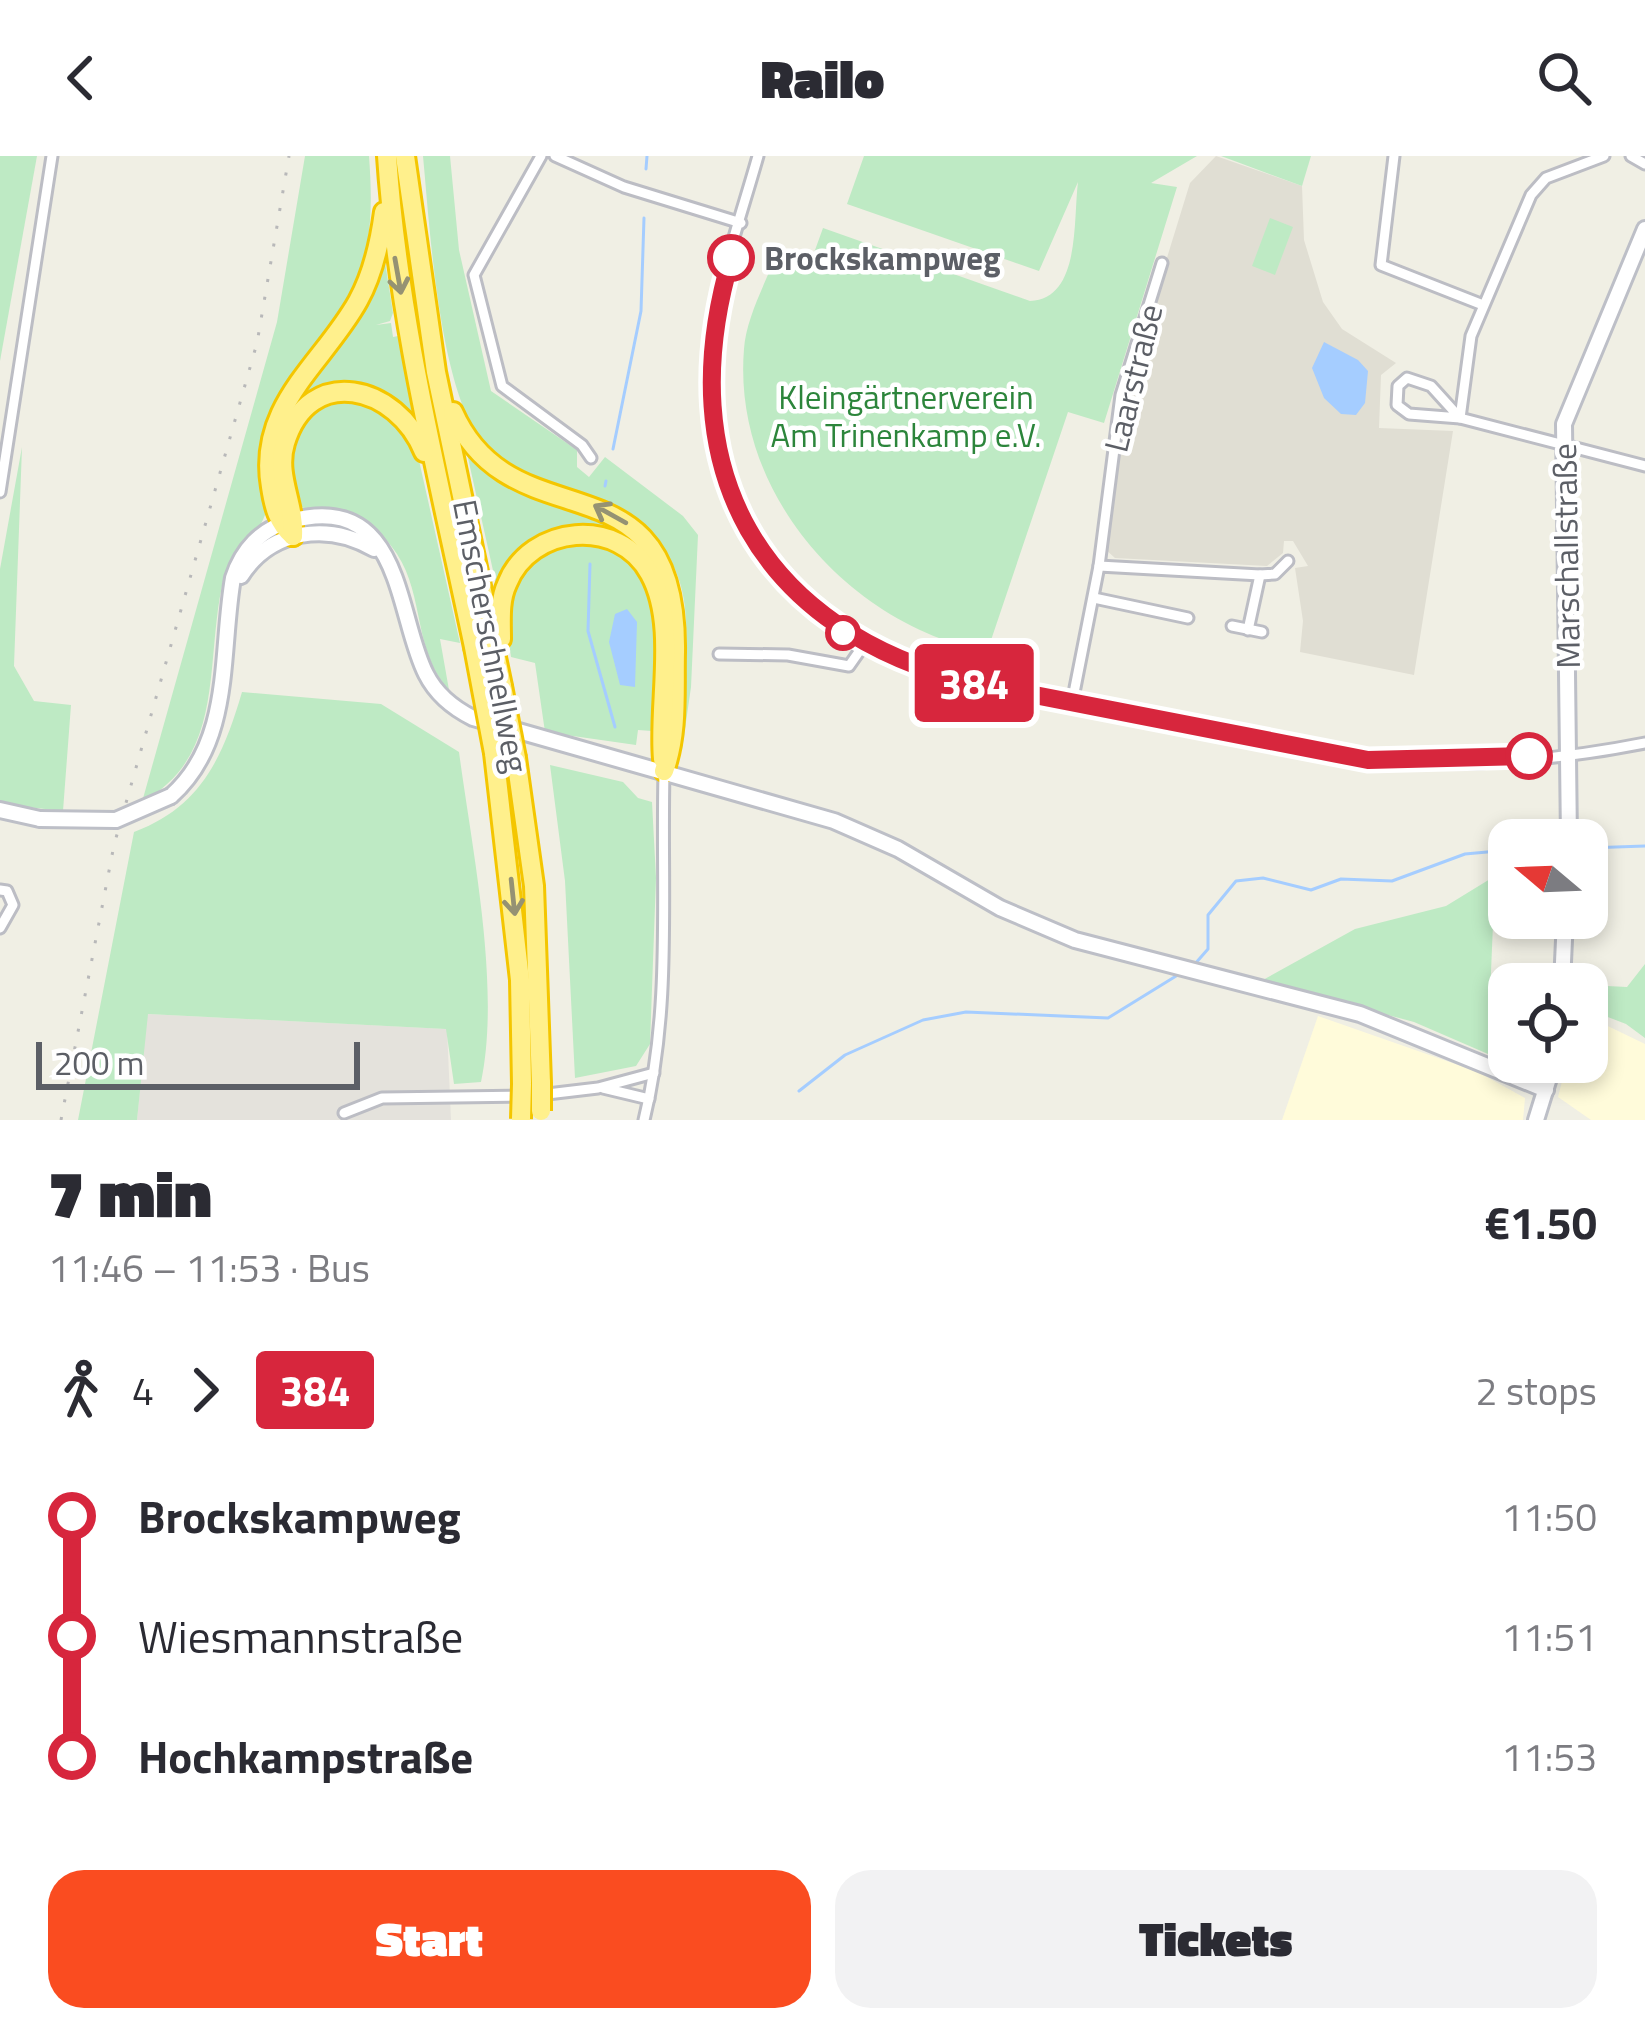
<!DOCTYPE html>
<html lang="en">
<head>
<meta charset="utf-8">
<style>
	:root { --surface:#fff; --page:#f2f2f3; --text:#2b2b33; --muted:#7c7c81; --accent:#fa4c20 }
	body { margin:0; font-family:"Titillium Web",sans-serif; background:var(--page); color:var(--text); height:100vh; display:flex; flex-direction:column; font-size:45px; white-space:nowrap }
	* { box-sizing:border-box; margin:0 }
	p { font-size:39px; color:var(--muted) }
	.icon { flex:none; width:66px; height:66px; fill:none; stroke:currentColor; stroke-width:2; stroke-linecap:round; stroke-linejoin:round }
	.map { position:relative; height:964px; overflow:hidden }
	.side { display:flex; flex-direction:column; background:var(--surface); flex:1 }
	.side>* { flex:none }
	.badge { padding:0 24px; border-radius:9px; font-size:42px; line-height:78px }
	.needle { width:78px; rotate:289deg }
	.controls { position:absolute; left:1488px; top:663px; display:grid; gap:24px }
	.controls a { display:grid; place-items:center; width:120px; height:120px; border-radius:24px; background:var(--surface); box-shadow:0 6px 18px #0003; font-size:60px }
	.scale { position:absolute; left:36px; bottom:30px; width:324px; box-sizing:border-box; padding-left:12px; border:6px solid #5c5f66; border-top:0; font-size:33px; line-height:42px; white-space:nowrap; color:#5c5f66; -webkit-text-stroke:9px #fff; paint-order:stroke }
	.map>.badge { position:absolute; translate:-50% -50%; box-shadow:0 0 0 6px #fff }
	.legs { display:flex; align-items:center; gap:18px; height:132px; padding:0 48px; font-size:39px }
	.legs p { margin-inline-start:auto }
	.head { display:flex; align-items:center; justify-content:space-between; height:204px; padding:0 48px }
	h1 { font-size:66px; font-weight:800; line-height:90px }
	.action { display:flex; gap:24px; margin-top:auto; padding:24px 48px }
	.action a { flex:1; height:138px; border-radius:36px; background:var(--accent); color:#fff; font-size:48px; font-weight:800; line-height:138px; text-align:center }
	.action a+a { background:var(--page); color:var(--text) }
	ul { padding:0 48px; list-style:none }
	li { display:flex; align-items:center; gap:42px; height:120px; font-size:45px }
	li i { display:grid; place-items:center; width:18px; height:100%; margin:0 15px; background:currentColor }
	li i::after { content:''; width:30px; height:30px; margin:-15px; border:9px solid; border-radius:50%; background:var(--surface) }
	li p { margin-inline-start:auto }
	li:first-child i { background:linear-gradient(#0000 50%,currentColor 0) }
	li:last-child i { background:linear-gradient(currentColor 50%,#0000 0) }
	header { display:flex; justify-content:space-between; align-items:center; height:156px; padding:0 48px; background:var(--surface); font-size:54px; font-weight:800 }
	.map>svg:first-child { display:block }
	.commercial { fill:#fffbda }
	.industrial { fill:#e4e2dc }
	.education { fill:#e0ded3 }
	.green { fill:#beeac4 }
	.water { fill:#a5cdff }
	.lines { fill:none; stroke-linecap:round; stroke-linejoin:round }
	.stream { stroke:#a5cdff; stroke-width:3 }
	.street-casing { stroke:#bcbdc4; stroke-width:15 }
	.secondary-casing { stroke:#bdbfc7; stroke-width:20 }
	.highway-casing { stroke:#f4c600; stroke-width:24 }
	.street { stroke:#fff; stroke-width:9 }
	.secondary { stroke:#fff; stroke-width:14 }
	.highway { stroke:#fff08c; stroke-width:18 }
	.rail { stroke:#b8b8b9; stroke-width:3; stroke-dasharray:3 15; stroke-linecap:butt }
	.secondary-bridge-casing { stroke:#bdbfc7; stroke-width:20; stroke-linecap:butt }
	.highway-bridge-casing { stroke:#f4c600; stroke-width:24; stroke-linecap:butt }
	.secondary-bridge { stroke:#fff; stroke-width:14 }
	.highway-bridge { stroke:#fff08c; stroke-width:18 }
	.oneway { stroke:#959273 }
	.line-1-casing { stroke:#fff; stroke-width:27 }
	.line-1 { stroke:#d7263d; stroke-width:18 }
	.stop-1-dot { fill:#fff; stroke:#d7263d; stroke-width:6 }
	.labels { text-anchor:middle; stroke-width:9; stroke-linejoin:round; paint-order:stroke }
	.stop-label { font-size:33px; font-weight:bold; fill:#5c5f66; stroke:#fff; text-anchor:start }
	.street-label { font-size:33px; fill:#5c5f66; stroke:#fff }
	.park-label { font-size:33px; fill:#2c853b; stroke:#fff }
</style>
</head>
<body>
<header><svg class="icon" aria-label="back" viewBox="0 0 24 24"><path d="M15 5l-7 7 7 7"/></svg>Railo<svg class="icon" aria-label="search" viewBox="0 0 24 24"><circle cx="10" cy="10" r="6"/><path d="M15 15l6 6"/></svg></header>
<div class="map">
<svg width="1645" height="964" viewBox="0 0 1645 964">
	<rect width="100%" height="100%" fill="#f0efe4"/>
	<!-- commercial -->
	<g class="commercial">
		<path d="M1318,860L1478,916L1525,942L1523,964H1282Z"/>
		<path d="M1587,860L1645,888V964H1591L1558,941L1567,906H1587Z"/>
	</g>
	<!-- industrial -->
	<path class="industrial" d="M147,858L447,873L451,964H137Z"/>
	<!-- education -->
	<path class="education" d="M1216,0L1302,30L1304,84L1323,146L1342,173L1396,207L1381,219L1379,272L1453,275L1414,519L1300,496L1303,465L1295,412L1308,410L1293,385H1284L1283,397L1267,410L1115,402L1105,393L1119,270L1133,212L1190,27Z"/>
	<!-- green -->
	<g class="green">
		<path d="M0,0H37L0,205Z"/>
		<path d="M305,0H369C375,81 368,124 317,190C297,214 275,237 266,267C257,297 263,328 265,359C255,386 229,399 222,430C205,510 225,600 142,646L277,166Z"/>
		<path d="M423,0H450L459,94L491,235L577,294V311L589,321L605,301L683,360L698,379L691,531L682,594C677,538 697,474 678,421C643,321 545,356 487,293C439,240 430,73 423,0Z"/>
		<path d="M864,0H1197L1151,27L1177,31L1104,267L1068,256L987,496C850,469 732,338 744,193C746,162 766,126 777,97L810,108L823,72L1030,145C1081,143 1073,64 1078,26L1039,115L847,48Z"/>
		<path d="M1221,0H1311L1302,30Z"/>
		<path d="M1270,62L1293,71L1275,119L1252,110Z"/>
		<path d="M383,93L393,157L390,165L376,169L391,167L393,181L398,180L413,261L383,237L347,230L281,275Z"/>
		<path d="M343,242L376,247L416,291L460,487L440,483L449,534C413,495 425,441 397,398C365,347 330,371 302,351C293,345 293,336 292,326C286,283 302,257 343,242Z"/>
		<path d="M22,291L14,510L34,545L71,549L63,655L0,648V413Z"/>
		<path d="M466,293L512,332L609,362L648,404L560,375L498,437Z"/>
		<path d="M562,387C573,387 589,384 600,387C677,407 654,517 652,575L638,574L636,589L545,576L535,507L511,501C502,441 509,417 562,387Z"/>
		<path d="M242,536L381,548L459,596C472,694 501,831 481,926L454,928L446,873L148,858L137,964H78L134,676C201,651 223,601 242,536Z"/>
		<path d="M550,609L623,626L638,642L652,646L656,722L650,888L636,910L575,922L565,725Z"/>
		<path d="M1495,720L1489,864L1509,874V906H1541L1535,914H1525L1414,866L1261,825L1355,773L1446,750Z"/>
		<path d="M1645,808V882L1626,868L1587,853V829L1627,831Z"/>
	</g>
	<!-- water -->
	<g class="water">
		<path d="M1324,186L1358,204L1368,215L1365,247L1356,259L1341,258L1324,242L1312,212Z"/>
		<path d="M627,453L637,466L635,531L620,529L609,486L615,458Z"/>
	</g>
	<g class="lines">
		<!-- stream -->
		<g class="stream">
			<path d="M646,13L647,0"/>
			<path d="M613,293L641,155L644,62"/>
			<path d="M605,330L606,325"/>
			<path d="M590,408L588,475L615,571"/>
			<path d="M1587,692L1645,690"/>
			<path d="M1194,809L1208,793V759L1236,725L1263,722L1311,734L1341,723L1392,725L1465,698L1509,694"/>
			<path d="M799,935L845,899L923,864L966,856L1108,862L1181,817"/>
		</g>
		<!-- street casing -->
		<g class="street-casing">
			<g id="street">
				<path d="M541,0L474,119L502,230L582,289L591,302"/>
				<path d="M555,0L624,31L741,67"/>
				<path d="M758,0C742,57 720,118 713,176C693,320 775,457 909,511C985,541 1078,548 1158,564C1229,577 1301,597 1373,604C1460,613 1560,604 1645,587"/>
				<path d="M1394,0L1381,109L1483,149"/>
				<path d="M1631,0L1645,8"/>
				<path d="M1460,262L1431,230L1407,222L1398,230L1397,249L1409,258L1460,262L1645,310"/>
				<path d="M1460,262L1471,180L1531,39L1546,22L1604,0"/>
				<path d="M0,336L52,0"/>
				<path d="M1099,410L1121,239L1162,107"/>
				<path d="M1094,442L1188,462"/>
				<path d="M1232,470L1262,476"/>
				<path d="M1248,474L1260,419"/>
				<path d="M719,498L788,499L849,510L863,490"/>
				<path d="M1072,547L1099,410L1260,419L1275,418L1288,405"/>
				<path d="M0,734L7,735L13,749L0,772"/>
				<path d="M603,932L649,943"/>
				<path d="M539,939L598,932L654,917"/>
				<path d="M344,957L382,942L522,940"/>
				<path d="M644,964C672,852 661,732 664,617"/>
			</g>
		</g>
		<!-- secondary casing -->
		<g class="secondary-casing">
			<g id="secondary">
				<path d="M241,420C271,373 328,366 374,393"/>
				<path d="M171,640C233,585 220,497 233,422C242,394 261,373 290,365C403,334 396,460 426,518C436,538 453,552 473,562L834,665L898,693L1000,752L1075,784L1360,858L1546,934"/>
				<path d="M0,654L40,663"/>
				<path d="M1569,684L1564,268L1645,73"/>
				<path d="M1562,828L1565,762"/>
				<path d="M1536,964L1554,906"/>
			</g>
		</g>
		<!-- highway casing -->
		<g class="highway-casing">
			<g id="highway">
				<path d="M387,0C398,166 440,328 474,491"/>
				<path d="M405,0L436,216L502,530"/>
				<path d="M453,256C513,392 678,290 675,496C674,536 678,576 664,615"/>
				<path d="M293,380C278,366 274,351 271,331C257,249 323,208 358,145C373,118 380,86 384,56"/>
				<path d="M293,380C295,348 275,319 285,287C309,207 397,229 424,296"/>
				<path d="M501,483C501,465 499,445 507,428C530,369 619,360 650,418C678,469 658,546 663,603"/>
				<path d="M494,597L520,824L522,928"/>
				<path d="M516,602L534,730L541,927"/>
			</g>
		</g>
		<!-- street -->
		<use href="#street" class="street"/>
		<!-- secondary -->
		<use href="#secondary" class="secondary"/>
		<!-- highway -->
		<use href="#highway" class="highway"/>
		<!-- rail -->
		<path class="rail" d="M61,964L114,689L257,187L289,0"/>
		<!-- secondary-bridge casing -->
		<g class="secondary-bridge-casing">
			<path id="secondary-bridge" d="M40,663L116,664L171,640"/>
		</g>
		<!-- highway-bridge casing -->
		<g class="highway-bridge-casing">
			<g id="highway-bridge">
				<path d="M474,491L494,597"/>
				<path d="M502,530L516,602"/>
				<path d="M541,927V955"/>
				<path d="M521,963L522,928"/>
			</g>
		</g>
		<!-- secondary-bridge -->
		<use href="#secondary-bridge" class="secondary-bridge"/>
		<!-- highway-bridge -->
		<use href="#highway-bridge" class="highway-bridge"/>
	</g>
	<!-- one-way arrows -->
	<defs><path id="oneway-shaft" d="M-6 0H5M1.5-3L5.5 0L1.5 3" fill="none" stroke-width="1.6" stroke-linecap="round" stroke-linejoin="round" transform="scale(3)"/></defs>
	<g class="oneway">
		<use href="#oneway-shaft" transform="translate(398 120) rotate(80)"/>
		<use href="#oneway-shaft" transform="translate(610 358) rotate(-151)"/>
		<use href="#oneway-shaft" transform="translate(513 741) rotate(84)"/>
	</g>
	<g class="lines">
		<!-- line-1 casing -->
		<g class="line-1-casing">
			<path id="line-1" d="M731,102C669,313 759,474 973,527L1368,604L1529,600"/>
		</g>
		<!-- line-1 -->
		<use href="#line-1" class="line-1"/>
	</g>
	<!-- markers -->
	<g class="stop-1-dot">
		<circle cx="731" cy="102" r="21"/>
		<circle cx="843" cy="477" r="15"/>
		<circle cx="1529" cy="600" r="21"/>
	</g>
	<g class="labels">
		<!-- stop labels -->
		<g class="stop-label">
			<text x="764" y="114">Brockskampweg</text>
		</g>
		<!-- street labels -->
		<g class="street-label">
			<text transform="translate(1133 222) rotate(-76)" y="12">Laarstraße</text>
			<text transform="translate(1566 400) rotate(-91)" y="12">Marschallstraße</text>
			<text transform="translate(491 480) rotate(79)" y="12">Emscherschnellweg</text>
		</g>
		<!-- park labels -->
		<g class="park-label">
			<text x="906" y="253">Kleingärtnerverein<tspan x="906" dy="38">Am Trinenkamp e.V.</tspan></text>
		</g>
	</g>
</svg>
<div class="controls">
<a><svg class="needle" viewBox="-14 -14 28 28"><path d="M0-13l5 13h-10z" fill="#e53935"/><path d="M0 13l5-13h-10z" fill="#7c7c81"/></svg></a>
<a><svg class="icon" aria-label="locate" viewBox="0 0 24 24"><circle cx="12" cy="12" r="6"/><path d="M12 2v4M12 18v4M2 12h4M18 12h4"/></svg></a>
</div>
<div class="scale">200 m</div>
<b class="badge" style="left:974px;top:527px;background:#d7263d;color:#fff">384</b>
</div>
<section class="side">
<div class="head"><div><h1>7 min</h1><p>11:46 – 11:53 · Bus</p></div><b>€1.50</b></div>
<div class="legs"><svg class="icon" aria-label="walk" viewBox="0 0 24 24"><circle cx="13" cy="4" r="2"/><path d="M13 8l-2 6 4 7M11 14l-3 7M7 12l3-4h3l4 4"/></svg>4<svg class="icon" aria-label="forward" viewBox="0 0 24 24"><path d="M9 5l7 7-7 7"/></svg><b class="badge" style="background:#d7263d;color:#fff">384</b><p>2 stops</p></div>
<ul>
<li><i style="color:#d7263d"></i><b>Brockskampweg</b><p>11:50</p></li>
<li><i style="color:#d7263d"></i><span>Wiesmannstraße</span><p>11:51</p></li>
<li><i style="color:#d7263d"></i><b>Hochkampstraße</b><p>11:53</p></li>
</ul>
<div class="action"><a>Start</a><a>Tickets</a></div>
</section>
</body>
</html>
